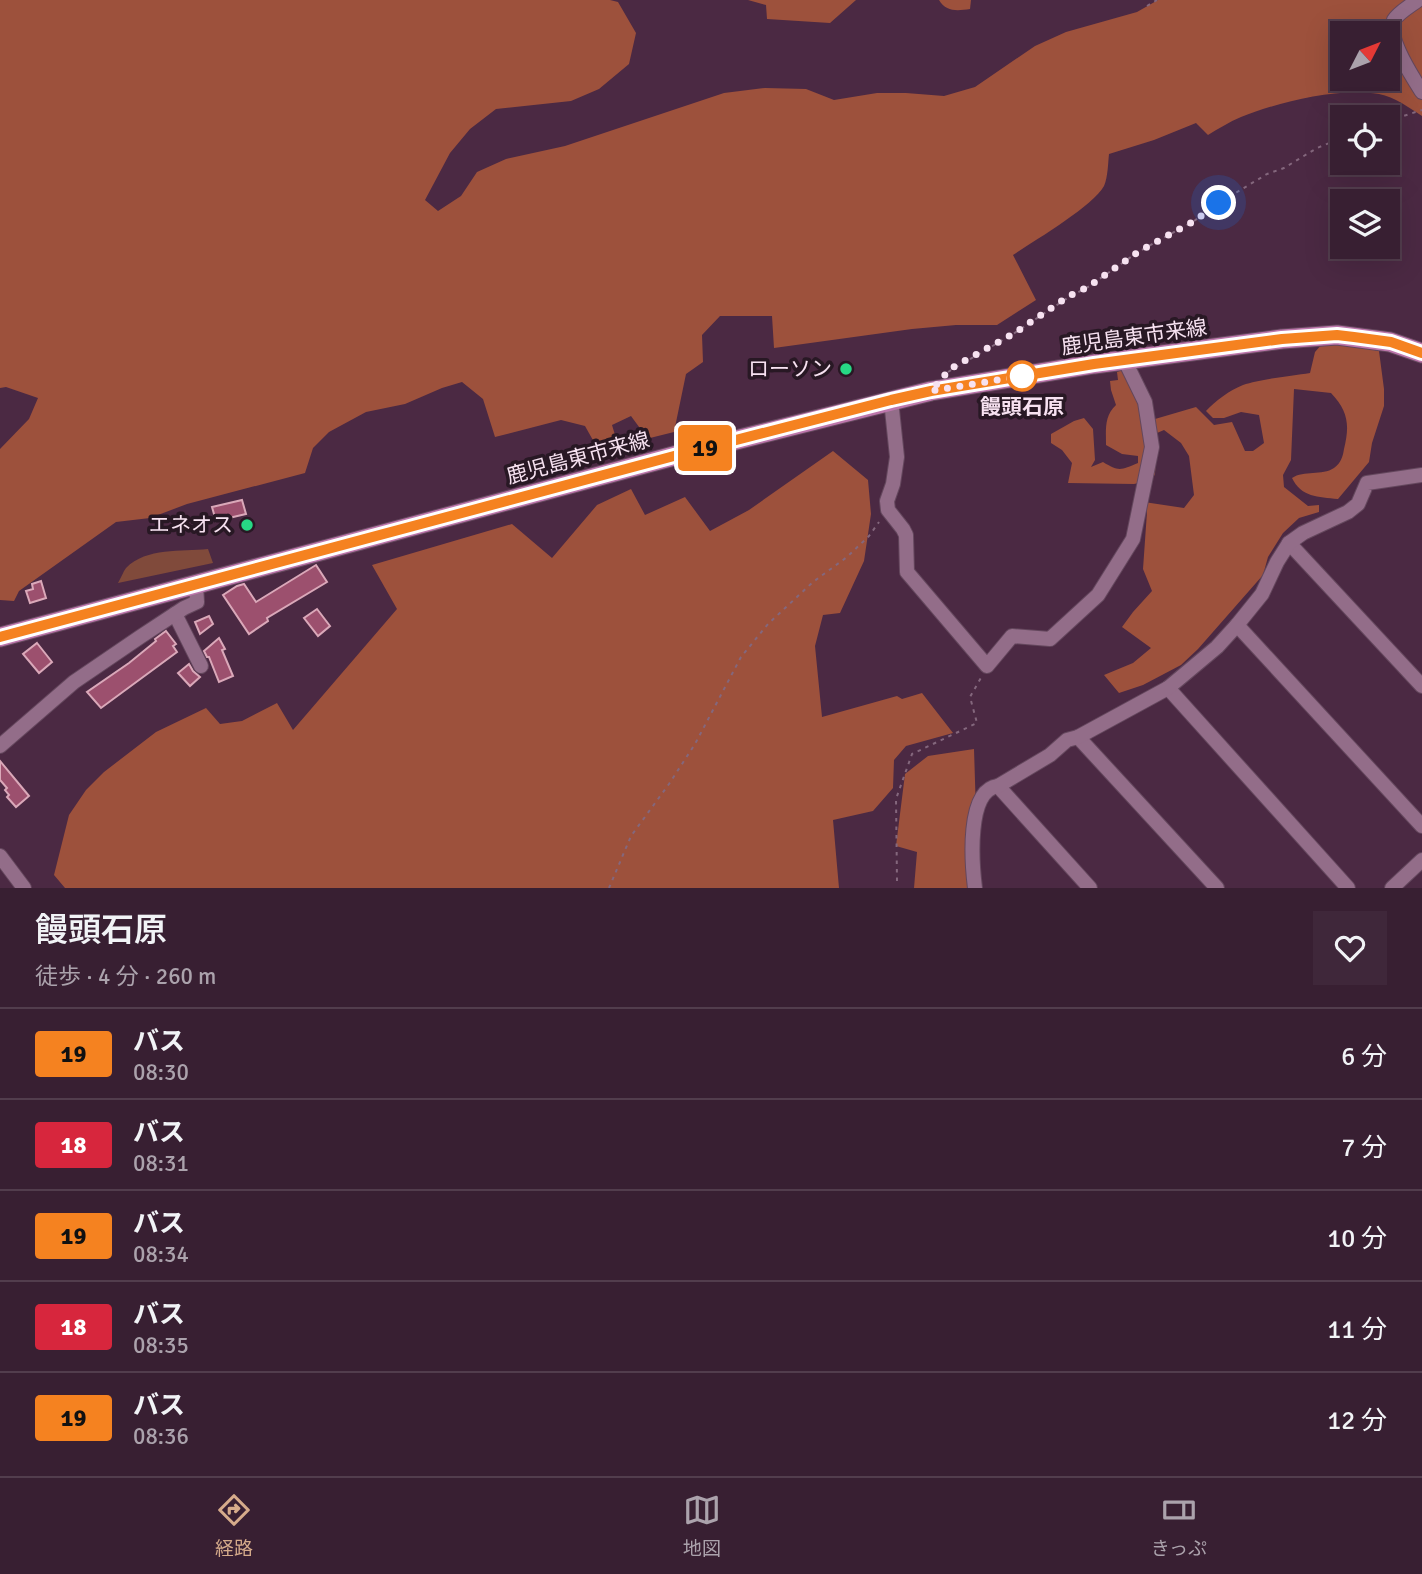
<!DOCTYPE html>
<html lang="ja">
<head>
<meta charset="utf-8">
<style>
	:root { --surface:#381f32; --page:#3f273a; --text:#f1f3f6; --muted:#aba2ac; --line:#523d4d; --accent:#d6ab8b }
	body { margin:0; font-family:Signika,"Noto Sans JP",sans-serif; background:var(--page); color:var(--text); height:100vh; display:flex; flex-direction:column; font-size:26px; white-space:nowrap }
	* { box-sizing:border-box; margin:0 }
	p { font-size:23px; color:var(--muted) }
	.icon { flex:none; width:38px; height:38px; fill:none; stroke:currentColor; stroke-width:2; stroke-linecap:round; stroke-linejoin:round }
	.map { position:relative; height:888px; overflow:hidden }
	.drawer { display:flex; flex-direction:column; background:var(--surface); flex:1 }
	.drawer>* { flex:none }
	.badge { padding:0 14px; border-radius:5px; font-size:24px; line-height:46px }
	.needle { width:46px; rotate:48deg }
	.controls { position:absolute; left:1330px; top:21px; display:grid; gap:14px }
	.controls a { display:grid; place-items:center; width:70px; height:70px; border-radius:0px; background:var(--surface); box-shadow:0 7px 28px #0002,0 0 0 2px var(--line); font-size:35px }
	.you { position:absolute; width:35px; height:35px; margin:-18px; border:5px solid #fff; border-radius:50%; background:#1a73e8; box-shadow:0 0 0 10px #1a73e833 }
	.map>.badge { position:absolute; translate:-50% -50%; box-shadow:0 0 0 4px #fff }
	.round { display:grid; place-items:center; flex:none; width:74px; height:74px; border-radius:0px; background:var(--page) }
	.headline { display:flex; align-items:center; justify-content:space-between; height:119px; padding:0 35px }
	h1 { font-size:33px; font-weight:600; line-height:52px }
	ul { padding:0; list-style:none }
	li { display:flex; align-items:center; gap:21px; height:91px; padding:0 35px; border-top:2px solid var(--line) }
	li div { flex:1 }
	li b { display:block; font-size:26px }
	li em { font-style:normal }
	li .badge { min-width:77px; font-weight:700; text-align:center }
	.tabs { display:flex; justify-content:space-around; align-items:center; height:98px; border-top:2px solid var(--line); background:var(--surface); font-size:19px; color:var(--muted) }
	.tabs a { display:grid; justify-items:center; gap:4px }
	.tabs .current { color:var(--accent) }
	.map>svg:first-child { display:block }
	.green { fill:#804a3b }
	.forest { fill:#9d513c; fill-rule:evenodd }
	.building { fill:#9c506e; stroke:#daa8b9; stroke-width:2 }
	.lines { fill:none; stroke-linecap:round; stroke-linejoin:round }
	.minor-casing { stroke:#64475d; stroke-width:16 }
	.primary-casing { stroke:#64475d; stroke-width:21 }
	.path { stroke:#84677d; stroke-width:2; stroke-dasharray:3.5 5; stroke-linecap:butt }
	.minor { stroke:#936d89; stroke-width:14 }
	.primary { stroke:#bd76ac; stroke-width:19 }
	.line-casing { stroke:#fff; stroke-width:16 }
	.line { stroke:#f58220; stroke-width:10 }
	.walk { stroke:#f7e2f1; stroke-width:7; stroke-dasharray:0 12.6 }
	.poi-dot { fill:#27d885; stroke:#281824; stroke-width:2.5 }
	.stop-dot { fill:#fff; stroke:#f58220; stroke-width:3.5 }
	.labels { text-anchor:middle; stroke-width:7; stroke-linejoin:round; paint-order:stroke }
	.street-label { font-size:21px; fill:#f7e2f1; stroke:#281824 }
	.poi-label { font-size:21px; fill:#f7e2f1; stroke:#281824; text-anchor:end }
	.stop-label { font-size:21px; font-weight:bold; fill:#f7e2f1; stroke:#281824 }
</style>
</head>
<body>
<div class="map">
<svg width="1422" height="888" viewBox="0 0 1422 888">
	<rect width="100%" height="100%" fill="#4b2943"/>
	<!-- green -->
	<path class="green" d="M208,549L213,563L118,583C121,578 123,572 126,568C147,547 181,552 208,549Z"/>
	<!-- forest -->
	<g class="forest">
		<path d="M0,0H610L618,2L636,33L629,64L599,89L571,101L496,109L470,129L450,153L425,200L438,211L461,196L477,172L506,159L565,146L724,93L765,88L806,89L834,100L877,93H906L944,96L975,87L1035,46L1066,32L1137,12L1158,0H1419L1422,5V116C1408,107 1395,97 1379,94C1338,87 1279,102 1241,117C1229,122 1218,129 1208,135L1196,123L1154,140L1109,154C1108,163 1108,177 1104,186C1093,206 1034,241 1013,255L1036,300L997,325H956L912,329L774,348L772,316H720L702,335L703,362L686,374L674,432L646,439L642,431L631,416L612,425L618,445L599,451L585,426L561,420L495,437L483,399L462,382L442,388L405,404L366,412L329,432L313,448L305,473L187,504L150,518L116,522L19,591L14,601L0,600V449L29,419L38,398L6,387L0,388ZM1342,33H1388V79H1342Z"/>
		<path d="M748,0H856L830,23L767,19L766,5Z"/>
		<path d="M939,0H971L970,9C957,11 946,12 939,0Z"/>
		<path d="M1322,344L1354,346L1379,351L1384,389V406L1372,443L1369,462L1338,499C1318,497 1301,497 1292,478C1304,470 1322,476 1334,468C1341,463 1343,456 1344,449C1350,425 1348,411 1331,393L1294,389L1291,460L1283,475L1284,487L1308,506L1319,505V512L1299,518L1283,533L1268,557L1263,575L1198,649L1181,665L1143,685L1119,693L1104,675L1133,663L1151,648L1122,627L1133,612L1152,591L1143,569L1147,512L1144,502L1184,508L1194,495L1189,456L1181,443L1164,430L1157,433L1155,474L1152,480L1134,484L1068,483L1072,463L1062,450L1051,443V434L1074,421L1084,418L1093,429L1095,460L1091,467L1103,462C1119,472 1121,470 1138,463V456L1122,454L1106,445C1106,430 1104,416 1116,405L1111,390L1110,381L1118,380L1117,372L1130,367L1142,386L1155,419L1196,407L1214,425L1232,422L1245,451H1253L1264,443L1259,415L1241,412L1224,418H1213L1206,411C1215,401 1230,390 1243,385C1260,379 1291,376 1310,373L1315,352Z"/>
		<path d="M833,451L868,480L871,514L864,561L840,613L823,615L815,646L822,717L897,696L902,699L922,693L953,733L906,746L894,760L893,788L873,811L833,820L839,888H65L54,875L69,815L86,790L104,772L156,732L206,708L220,724L242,721L277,703L293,730L397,609L372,565L512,524L552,558L597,505L631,489L645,515L685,497L710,531L749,510Z"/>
		<path d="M974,749L978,877L980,888H914L917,852L896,846L905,774L928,756Z"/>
	</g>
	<!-- building -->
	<g class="building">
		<path d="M242,500L246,514L216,521L212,507Z"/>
		<path d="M316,565L327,582L267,618L268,621L249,634L223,595L237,586L244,584L256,602Z"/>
		<path d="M41,581L46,598L30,603L26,591L33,589L32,584Z"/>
		<path d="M317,609L330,626L318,636L304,618Z"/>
		<path d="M209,616L213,624L200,634L195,622Z"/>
		<path d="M166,631L176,644L173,646L177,652L101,708L87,692L129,663L156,641L155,639Z"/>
		<path d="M219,638L225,649L222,650L233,676L219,682L209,657H207L204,651Z"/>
		<path d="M37,643L52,662L39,673L23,654Z"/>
		<path d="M189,664L193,671L200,677L190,686L178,673Z"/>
		<path d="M0,761L29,796L16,807L7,797L9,795L5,790L7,788L0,780Z"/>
	</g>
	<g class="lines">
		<!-- minor casing -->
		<g class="minor-casing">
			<g id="minor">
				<path d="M1418,0C1410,6 1398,13 1394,20C1386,37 1413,78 1422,92"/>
				<path d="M891,400L897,457L893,484L887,501L888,510L903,529L906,535L907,572L987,666L1012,636L1050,639L1098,595L1133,539L1152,447L1145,402L1125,361"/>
				<path d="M1289,543L1422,686"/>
				<path d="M175,614L201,666"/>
				<path d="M1237,625L1422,826"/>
				<path d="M1168,688L1348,888"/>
				<path d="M1078,737L1217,888"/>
				<path d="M0,746L74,682L140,637L184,608L197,602L196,585"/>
				<path d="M998,786L1090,888"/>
				<path d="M0,856L24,888"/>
				<path d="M975,888C972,864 966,790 998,786L1050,755L1067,740L1078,737L1168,688L1217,647L1237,625L1262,594L1277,562L1289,543L1303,533L1348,512L1358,504L1367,483L1422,475"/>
				<path d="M1392,888L1422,860"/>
			</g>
		</g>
		<!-- primary casing -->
		<g class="primary-casing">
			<path id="primary" d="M0,637L696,450L931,391L1094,364L1282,339L1337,335L1390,342L1422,353"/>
		</g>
		<!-- path -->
		<g class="path">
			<path d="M1147,6L1157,0"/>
			<path d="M1388,121L1422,110"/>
			<path d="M948,372L1013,334L1069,297L1088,287L1138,252L1194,221L1219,203L1267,174L1284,168L1317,148L1342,138"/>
			<path d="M897,881L896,799L912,754L977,723L970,697L982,676"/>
			<path d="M609,888L631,836L669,784L695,744L741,657L768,624L813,582L847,557L869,536L879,522"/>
		</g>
		<!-- minor -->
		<use href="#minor" class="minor"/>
		<!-- primary -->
		<use href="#primary" class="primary"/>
	</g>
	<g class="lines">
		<!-- line casing -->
		<g class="line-casing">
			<path id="line" d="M0,637L674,456L891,400L931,391L1094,364L1282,339L1337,335L1354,337L1391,342L1422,353"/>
		</g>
		<!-- line -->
		<use href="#line" class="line"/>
		<!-- walk -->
		<path class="walk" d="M1022,376L931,391L950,369L1013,334L1069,296L1088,287L1138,252L1194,221L1219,203"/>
	</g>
	<!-- markers -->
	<g class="poi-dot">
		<circle cx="846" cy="369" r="7"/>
		<circle cx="247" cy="525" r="7"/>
	</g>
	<circle class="stop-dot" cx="1022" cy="376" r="14"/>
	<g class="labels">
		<!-- street labels -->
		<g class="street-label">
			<text transform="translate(1134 337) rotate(-8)" y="7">鹿児島東市来線</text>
			<text transform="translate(578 458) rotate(-15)" y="7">鹿児島東市来線</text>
		</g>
		<!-- poi labels -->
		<g class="poi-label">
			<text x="832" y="376">ローソン</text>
			<text x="233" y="532">エネオス</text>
		</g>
		<!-- stop labels -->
		<g class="stop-label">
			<text x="1022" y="414">饅頭石原</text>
		</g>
	</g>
</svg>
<div class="controls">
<a><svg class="needle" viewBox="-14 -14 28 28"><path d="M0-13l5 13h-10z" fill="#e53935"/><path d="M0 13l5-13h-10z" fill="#aba2ac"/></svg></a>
<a><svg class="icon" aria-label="locate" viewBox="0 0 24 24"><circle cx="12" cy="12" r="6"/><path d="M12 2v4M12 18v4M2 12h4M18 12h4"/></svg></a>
<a><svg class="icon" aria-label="layers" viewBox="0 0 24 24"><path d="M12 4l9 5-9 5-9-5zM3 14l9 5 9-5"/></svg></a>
</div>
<div class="you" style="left:1219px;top:203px"></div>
<b class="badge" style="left:705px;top:448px;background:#f58220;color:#111">19</b>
</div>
<section class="drawer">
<div class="headline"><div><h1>饅頭石原</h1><p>徒歩 · 4 分 · 260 m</p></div><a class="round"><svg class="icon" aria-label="heart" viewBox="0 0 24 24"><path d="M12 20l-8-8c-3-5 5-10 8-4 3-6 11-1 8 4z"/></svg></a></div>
<ul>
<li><span class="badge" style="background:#f58220;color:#111">19</span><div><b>バス</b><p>08:30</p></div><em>6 分</em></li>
<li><span class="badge" style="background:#d7263d;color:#fff">18</span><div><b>バス</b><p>08:31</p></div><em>7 分</em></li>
<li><span class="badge" style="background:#f58220;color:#111">19</span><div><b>バス</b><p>08:34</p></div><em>10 分</em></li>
<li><span class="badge" style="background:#d7263d;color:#fff">18</span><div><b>バス</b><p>08:35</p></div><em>11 分</em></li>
<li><span class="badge" style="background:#f58220;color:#111">19</span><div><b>バス</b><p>08:36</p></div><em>12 分</em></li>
</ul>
</section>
<nav class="tabs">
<a class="current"><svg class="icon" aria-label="directions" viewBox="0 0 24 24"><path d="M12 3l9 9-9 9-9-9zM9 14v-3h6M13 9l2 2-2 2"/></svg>経路</a>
<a><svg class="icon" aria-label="map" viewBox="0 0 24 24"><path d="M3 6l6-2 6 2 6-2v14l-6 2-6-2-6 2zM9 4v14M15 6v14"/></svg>地図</a>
<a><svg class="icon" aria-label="tickets" viewBox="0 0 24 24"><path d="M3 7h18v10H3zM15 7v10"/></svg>きっぷ</a>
</nav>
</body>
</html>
